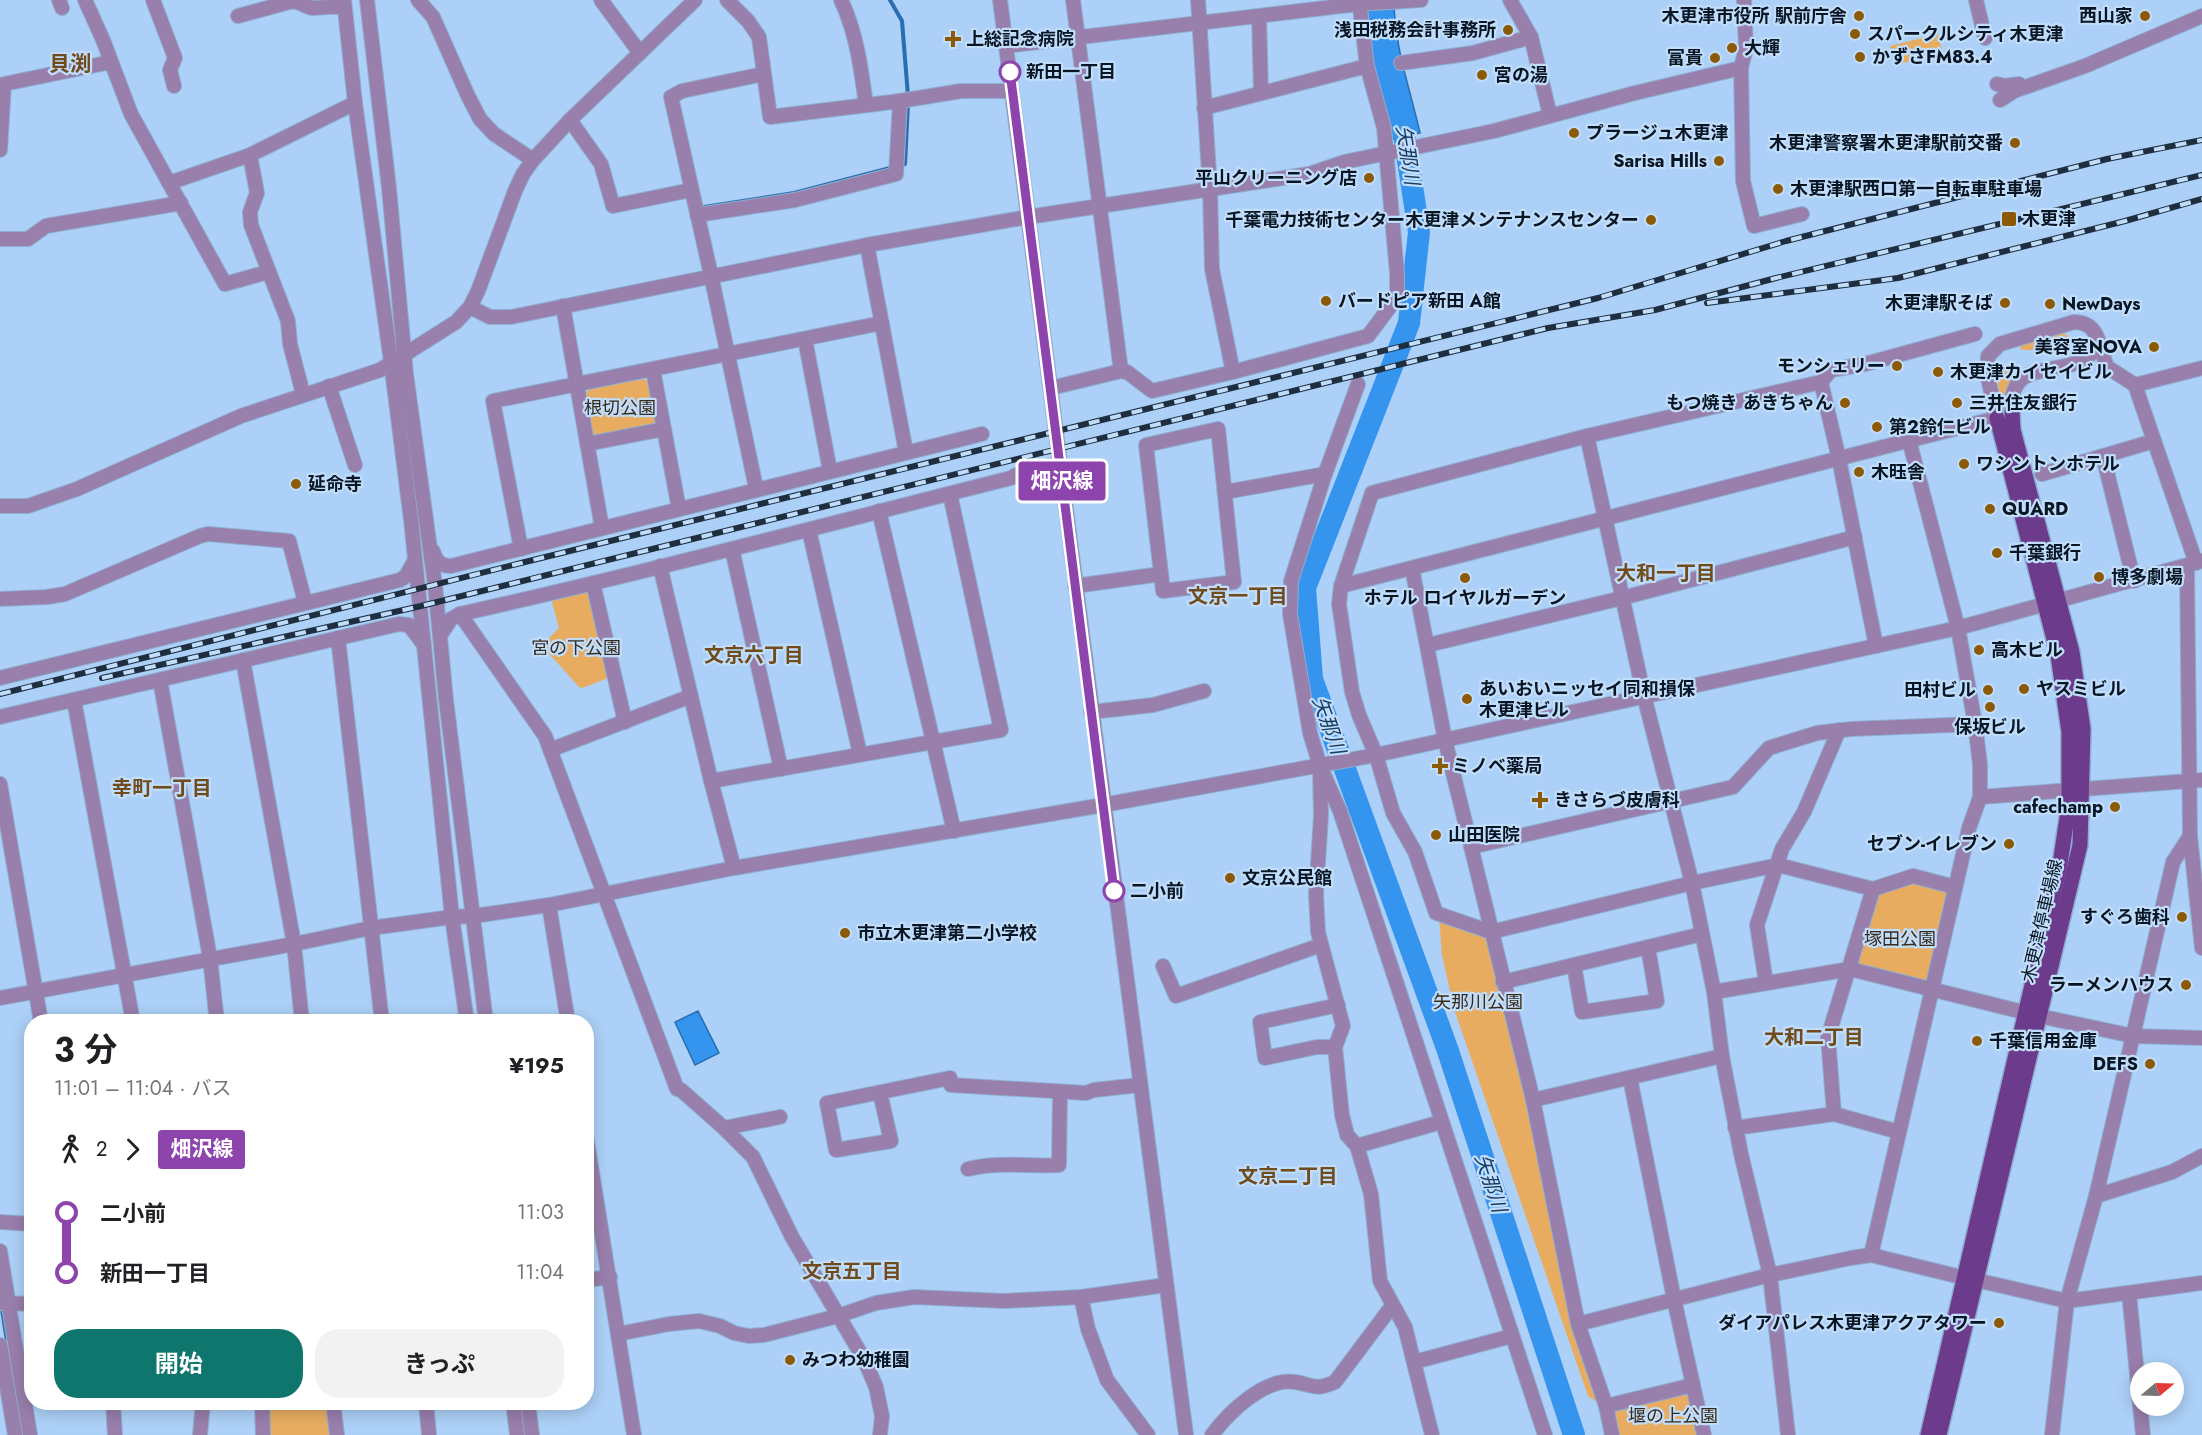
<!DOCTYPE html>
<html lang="ja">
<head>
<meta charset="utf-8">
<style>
	:root { --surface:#fff; --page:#f2f2f2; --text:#202124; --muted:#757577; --accent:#0f766e }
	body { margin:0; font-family:Jost,"Noto Sans JP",sans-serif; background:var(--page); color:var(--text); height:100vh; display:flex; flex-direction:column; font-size:22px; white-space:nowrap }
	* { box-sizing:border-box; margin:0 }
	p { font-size:20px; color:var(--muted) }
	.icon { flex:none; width:33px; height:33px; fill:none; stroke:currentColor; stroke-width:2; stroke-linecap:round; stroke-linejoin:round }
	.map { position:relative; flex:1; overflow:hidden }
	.panel { position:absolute; left:24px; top:1014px; width:570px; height:396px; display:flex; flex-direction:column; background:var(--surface); border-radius:24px; box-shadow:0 3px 15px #0003 }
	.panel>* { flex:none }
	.badge { padding:0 12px; border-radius:4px; font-size:21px; line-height:39px }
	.needle { width:39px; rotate:71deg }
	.buttons { position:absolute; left:2130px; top:1362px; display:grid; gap:12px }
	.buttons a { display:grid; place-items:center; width:54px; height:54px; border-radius:50%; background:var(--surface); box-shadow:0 3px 15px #0003; font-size:30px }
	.map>.badge { position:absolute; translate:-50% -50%; box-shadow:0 0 0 3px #fff }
	.legs { display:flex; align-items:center; gap:9px; height:66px; padding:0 30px; font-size:20px }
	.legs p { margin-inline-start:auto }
	.head { display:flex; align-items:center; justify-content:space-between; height:102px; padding:0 30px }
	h1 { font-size:33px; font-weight:700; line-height:45px }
	.primary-button { display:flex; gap:12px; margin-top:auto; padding:12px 30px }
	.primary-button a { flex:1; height:69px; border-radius:24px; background:var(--accent); color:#fff; font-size:24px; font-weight:700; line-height:69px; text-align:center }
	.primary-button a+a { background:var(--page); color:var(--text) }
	ul { padding:0 30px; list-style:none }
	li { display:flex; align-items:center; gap:21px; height:60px; font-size:22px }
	li i { display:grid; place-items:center; width:9px; height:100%; margin:0 8px; background:currentColor }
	li i::after { content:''; width:15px; height:15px; margin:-8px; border:4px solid; border-radius:50%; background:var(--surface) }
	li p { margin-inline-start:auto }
	li:first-child i { background:linear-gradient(#0000 50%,currentColor 0) }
	li:last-child i { background:linear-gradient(currentColor 50%,#0000 0) }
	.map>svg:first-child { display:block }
	.green { fill:#e8ac61 }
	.water { fill:#3594ed; stroke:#286eb0; stroke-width:1.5 }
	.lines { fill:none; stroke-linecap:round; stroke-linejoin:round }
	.stream { stroke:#286eb0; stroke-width:4 }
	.river { stroke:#3594ed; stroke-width:22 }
	.minor-casing { stroke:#8eaed1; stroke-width:16 }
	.major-casing { stroke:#8eaed1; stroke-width:18 }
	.minor { stroke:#997fac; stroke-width:14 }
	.major { stroke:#6d3b8c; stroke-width:15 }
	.rail-casing { stroke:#1e2e3f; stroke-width:6 }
	.rail { stroke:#c0ddfc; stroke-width:4; stroke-dasharray:11; stroke-linecap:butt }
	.line-1-casing { stroke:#fff; stroke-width:14 }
	.line-1 { stroke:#8e44ad; stroke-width:9 }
	.poi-dot { fill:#8c5904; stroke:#c0ddfc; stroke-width:2 }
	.stop-1-dot { fill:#fff; stroke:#8e44ad; stroke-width:3 }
	.labels { text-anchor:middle; stroke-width:4.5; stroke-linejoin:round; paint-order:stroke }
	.poi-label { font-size:18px; font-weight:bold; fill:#081523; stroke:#c0ddfc; text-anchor:start }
	.stop-label { font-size:18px; font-weight:bold; fill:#081523; stroke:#c0ddfc; text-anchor:start }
	.park-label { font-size:18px; fill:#3a2a18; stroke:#c0ddfc }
	.street-label { font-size:18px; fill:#081523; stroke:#c0ddfc }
	.water-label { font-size:20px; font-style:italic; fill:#193e62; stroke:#c0ddfc }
	.neighbourhood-label { font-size:20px; font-weight:bold; fill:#704b1b; stroke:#c0ddfc }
	.quarter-label { font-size:21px; font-weight:bold; fill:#704b1b; stroke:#c0ddfc }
</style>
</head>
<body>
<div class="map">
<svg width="2202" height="1435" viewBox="0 0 2202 1435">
	<rect width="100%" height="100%" fill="#acd0f7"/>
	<!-- green -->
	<g class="green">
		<path d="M1938,34L1943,53L1895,65L1890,46Z"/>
		<path d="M2064,333L2070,338C2062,345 2029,353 2020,349L2022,344Z"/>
		<path d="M2081,355L2013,380C1995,401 2013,443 2018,467L2002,410L1995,366L1997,363H2000L2013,371L2019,372Z"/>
		<path d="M644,379L648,382L657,421L652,427L591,436L583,396L590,389Z"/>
		<path d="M586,591L589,593L608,675L606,679L582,688L579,687L544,648L543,644L559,628L552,603L553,599Z"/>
		<path d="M1913,883L1949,893L1926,983L1853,967L1877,893Z"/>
		<path d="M1439,917L1488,936L1603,1406L1588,1396L1454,1009L1442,955Z"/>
		<path d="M1687,1392L1696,1435H1618L1613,1412Z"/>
		<path d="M324,1406L329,1410L331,1435H269L268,1412L272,1410Z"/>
	</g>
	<!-- water -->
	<g class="water">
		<path d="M1394,0C1394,46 1410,88 1420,133L1392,139L1371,65L1364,11Z"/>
		<path d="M698,1011L719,1053L695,1065L675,1022Z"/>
	</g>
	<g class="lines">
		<!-- stream -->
		<g class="stream">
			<path d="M890,0L902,21L908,96"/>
			<path d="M901,165L905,164L908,104"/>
			<path d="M704,207L794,193L894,167"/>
			<path d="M0,1297L22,1435"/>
		</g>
		<!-- river -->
		<path class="river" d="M1400,108L1419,232L1409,323L1305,588L1312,679L1447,1048L1574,1435"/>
		<!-- minor casing -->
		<g class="minor-casing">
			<g id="minor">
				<path d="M59,0L62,8"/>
				<path d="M85,0L103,40L131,114L225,284L268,272"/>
				<path d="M153,0L175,58L170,70L174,86"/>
				<path d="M344,0L355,103L391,362L411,520L452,917L467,1022"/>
				<path d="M367,0L389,188L406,374L435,585L446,700L486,1022"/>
				<path d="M418,0L433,17L468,96L480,119L494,134L533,160"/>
				<path d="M601,0L640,53"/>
				<path d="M727,0L748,21L759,37L770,117L900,101L961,91H1012"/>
				<path d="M841,0C857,34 861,69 866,105"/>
				<path d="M1000,0L1186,1435"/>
				<path d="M1073,0L1121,371"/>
				<path d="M1198,0L1210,189L1212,269L1233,372"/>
				<path d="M1510,0L1531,37L1550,115"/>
				<path d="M1976,0L1985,38"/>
				<path d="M238,16L293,1C301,2 305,7 313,8C324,8 333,5 344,8"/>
				<path d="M1259,16L1261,93"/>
				<path d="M1006,46L1358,4L1421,0"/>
				<path d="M1401,63L1473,53L1531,37"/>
				<path d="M1741,68L1743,181L1754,226L1802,214"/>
				<path d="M1997,84L2004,86L2019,84"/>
				<path d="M2000,100L2014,91L2085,66L2202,16"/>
				<path d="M1204,108L1367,66"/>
				<path d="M570,120L601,164L613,206L691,190"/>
				<path d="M0,150L4,84L111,62"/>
				<path d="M250,155L257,193L250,212L251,225L288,321L290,344L303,394"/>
				<path d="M169,183L250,155L355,103"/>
				<path d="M697,215L795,200L896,174L900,101"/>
				<path d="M0,239H28L46,226L181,203"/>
				<path d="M867,245L906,452"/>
				<path d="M563,306L602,528"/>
				<path d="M470,307L490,317H511L867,245L1028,217L1309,174L1344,162L1494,131L1635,93L1741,68L1746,48L1744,0"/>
				<path d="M805,339L830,471"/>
				<path d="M653,370L679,509"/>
				<path d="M1821,382L1839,459L1876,646"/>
				<path d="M1358,384L1325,474L1291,581L1290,614L1310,733L1320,766L1340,811L1545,1435"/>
				<path d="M329,386L355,465"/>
				<path d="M1051,388L1121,371L1127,372L1152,391L1233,372L1368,336L1392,304L1397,294V273L1384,128L1367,66L1359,0"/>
				<path d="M2012,412C2007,354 2066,380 2092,353C2095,350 2097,345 2098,341"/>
				<path d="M1218,429L1234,582L1163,591L1146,445Z"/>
				<path d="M1587,436L1644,696L1692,883L1714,992L1722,1056L1741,1154L1770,1275L1788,1435"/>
				<path d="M587,444L664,429"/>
				<path d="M2103,456L2134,581"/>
				<path d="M2042,474L2154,441"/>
				<path d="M756,488L711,275L671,97L682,91L763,74"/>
				<path d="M1225,492L1325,474"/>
				<path d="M0,506H28L77,489L241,416L380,370L456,322L470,307L478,291L515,191L523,174L533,160L570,120L695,0"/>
				<path d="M879,511L954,831"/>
				<path d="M809,530L860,754"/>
				<path d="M521,549L493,401L882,323"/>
				<path d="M732,549L781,769"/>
				<path d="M433,551C436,561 440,566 451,566L982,434"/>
				<path d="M2196,563L2135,385L2202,368"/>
				<path d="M660,566L711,781L734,868"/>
				<path d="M2187,567L2190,836L2202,948"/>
				<path d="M1412,568L1445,740L1533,1100L1578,1324L1606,1406L1612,1435"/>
				<path d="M593,583L625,722"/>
				<path d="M1075,586L1161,574"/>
				<path d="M1341,586L1997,418L1987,374L1988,356L2000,344L2074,322C2100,322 2099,347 2107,367L2135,385"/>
				<path d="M0,599L47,597L65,594L200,536L208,534L289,541L305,602"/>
				<path d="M460,614L545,736L677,1089L681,1090L724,1128L753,1157L792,1237L864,1359L876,1387L882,1416L880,1435"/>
				<path d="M441,634L451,619L460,614C645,573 828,524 1011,478L1016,475L1060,463"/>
				<path d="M338,638L382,1022"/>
				<path d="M1428,645L1622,598L1855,537"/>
				<path d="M243,660L294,944L302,1022"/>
				<path d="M0,678L400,580L406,576L415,560"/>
				<path d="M160,680L210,958L217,1022"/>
				<path d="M74,700L133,1022"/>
				<path d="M1091,712L1153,705L1204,691"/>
				<path d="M0,717L399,624L409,625L424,645"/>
				<path d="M550,750L691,696"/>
				<path d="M1320,774L1321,815L1316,895L1318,932L1343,1026L1335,1047L1342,1115L1347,1135L1357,1146L1371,1194L1380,1281L1405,1327L1432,1435"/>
				<path d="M711,781L1001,730L950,494"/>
				<path d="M0,784L41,1022"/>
				<path d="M1980,797L2202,780"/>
				<path d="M1471,847L1733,787L1769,748L1817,733L1851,729L1975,724"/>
				<path d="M1955,887L1913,876L1873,889L1778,865L1692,883L1491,932L1436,913L1415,852L1393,813L1376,755L1359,715L1352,692L1339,604L1341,586L1372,493L1587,436L1821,382L1831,370L1865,364L1975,334"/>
				<path d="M549,905L568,1022"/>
				<path d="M1574,965L1582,1012L1657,1001L1648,947"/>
				<path d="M1163,966L1176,996L1321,945"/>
				<path d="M1503,982L1702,934"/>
				<path d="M1766,983L1757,925L1782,849L1804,812L1839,730"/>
				<path d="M1714,992L1850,969L2039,1016L2133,1036L2202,1038"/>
				<path d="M0,998L294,944L371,928L452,917L474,916L549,905L734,868L1103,805L1376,755L1958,628L2202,561"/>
				<path d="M1335,1047H1317L1265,1058L1260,1022L1338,1005"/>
				<path d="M1630,1078L1674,1299L1704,1435"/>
				<path d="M880,1093L891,1141L836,1150L827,1103L950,1078L951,1085L1086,1093L1094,1090L1140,1085"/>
				<path d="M1533,1100L1722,1056"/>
				<path d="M1834,1114L1828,1037L1873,889"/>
				<path d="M724,1128L780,1117"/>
				<path d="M1735,1128L1834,1114L1899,1132"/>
				<path d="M586,1135L634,1435"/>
				<path d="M1357,1146L1441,1122"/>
				<path d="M968,1169C998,1161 1028,1167 1059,1165L1060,1092"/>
				<path d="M2096,1196L2172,1172L2202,1156"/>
				<path d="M0,1222L32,1224"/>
				<path d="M0,1251L30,1435"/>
				<path d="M1871,1255L1969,828L1980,797V764L1975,724L1958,628L1909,440"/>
				<path d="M586,1280L610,1277"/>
				<path d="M1976,1280L2067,1301L2202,1283"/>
				<path d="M2129,1293L2143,1435"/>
				<path d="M1081,1297L1088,1329L1107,1380L1148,1435"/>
				<path d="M2,1303L32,1304"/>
				<path d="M1578,1324L1770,1275L1851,1258L1871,1255L1965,1278"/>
				<path d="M618,1334L669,1324L699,1321L720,1326L734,1333L749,1336L764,1335L838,1316L876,1303L914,1297L1004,1301L1081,1297L1166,1285"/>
				<path d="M0,1345L15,1435"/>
				<path d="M1414,1362L1512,1336"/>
				<path d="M113,1402L115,1435"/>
				<path d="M333,1402L337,1435"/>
				<path d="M426,1402L429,1435"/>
				<path d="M513,1402L517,1435"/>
				<path d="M528,1402L532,1435"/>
				<path d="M262,1403L263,1435"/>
				<path d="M1606,1406L1693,1385"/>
				<path d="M200,1435L203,1402"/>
				<path d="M1212,1435C1228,1413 1265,1377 1295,1382C1314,1385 1314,1391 1335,1382L1392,1306"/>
				<path d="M2052,1435L2067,1301L2096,1196L2173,862L2190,836"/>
			</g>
		</g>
		<!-- major casing -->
		<g class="major-casing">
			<g id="major">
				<path d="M1928,1435L2060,864L2069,804V732L2058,655L1997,418"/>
				<path d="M1939,1435L2080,845L2083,729L2072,652L2013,430L2012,412"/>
			</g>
		</g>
		<!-- minor -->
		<use href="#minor" class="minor"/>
		<!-- major -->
		<use href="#major" class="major"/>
		<!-- rail casing -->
		<g class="rail-casing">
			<g id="rail">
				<path d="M1707,303L1898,278L2125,221L2202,199"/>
				<path d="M102,678L421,606L1548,328L1655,310L1776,278L2202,175"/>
				<path d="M0,694L525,562L1598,298L1786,241L2107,159L2202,140"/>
			</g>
		</g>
		<!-- rail -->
		<use href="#rail" class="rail"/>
	</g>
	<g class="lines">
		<!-- line-1 casing -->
		<g class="line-1-casing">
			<path id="line-1" d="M1010,72L1114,891"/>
		</g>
		<!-- line-1 -->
		<use href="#line-1" class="line-1"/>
	</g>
	<!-- markers -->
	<g class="poi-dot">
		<circle cx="1859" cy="16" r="6"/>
		<circle cx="2145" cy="16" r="6"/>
		<circle cx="1508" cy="30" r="6"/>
		<circle cx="1855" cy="34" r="6"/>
		<path d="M950 30h6v6h6v6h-6v6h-6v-6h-6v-6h6z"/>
		<circle cx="1732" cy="48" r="6"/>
		<circle cx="1860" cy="57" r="6"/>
		<circle cx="1715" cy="58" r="6"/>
		<circle cx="1482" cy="75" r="6"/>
		<circle cx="1574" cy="133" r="6"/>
		<circle cx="2015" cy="143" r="6"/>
		<circle cx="1719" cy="161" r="6"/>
		<circle cx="1369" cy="178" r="6"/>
		<circle cx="1778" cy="189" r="6"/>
		<rect x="2001" y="211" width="16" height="16" rx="3"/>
		<circle cx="1651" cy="220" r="6"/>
		<circle cx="1326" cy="301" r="6"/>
		<circle cx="2005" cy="303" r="6"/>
		<circle cx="2050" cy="304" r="6"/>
		<circle cx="2154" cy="347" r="6"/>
		<circle cx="1897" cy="366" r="6"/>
		<circle cx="1938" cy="372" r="6"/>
		<circle cx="1845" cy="403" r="6"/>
		<circle cx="1957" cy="403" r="6"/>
		<circle cx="1877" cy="427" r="6"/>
		<circle cx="1964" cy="464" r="6"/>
		<circle cx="1859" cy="472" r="6"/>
		<circle cx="296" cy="484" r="6"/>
		<circle cx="1990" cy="509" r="6"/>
		<circle cx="1997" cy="553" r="6"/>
		<circle cx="2099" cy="577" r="6"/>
		<circle cx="1465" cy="578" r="6"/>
		<circle cx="1979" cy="650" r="6"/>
		<circle cx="2024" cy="689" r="6"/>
		<circle cx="1988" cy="690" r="6"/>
		<circle cx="1467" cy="699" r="6"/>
		<circle cx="1990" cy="707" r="6"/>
		<path d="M1437 757h6v6h6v6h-6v6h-6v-6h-6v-6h6z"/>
		<path d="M1537 791h6v6h6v6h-6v6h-6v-6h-6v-6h6z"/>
		<circle cx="2115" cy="807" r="6"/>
		<circle cx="1436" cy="835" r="6"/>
		<circle cx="2009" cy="844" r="6"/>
		<circle cx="1230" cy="878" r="6"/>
		<circle cx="2182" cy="917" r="6"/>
		<circle cx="845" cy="933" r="6"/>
		<circle cx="2186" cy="985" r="6"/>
		<circle cx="1977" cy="1041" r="6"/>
		<circle cx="2150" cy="1064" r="6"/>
		<circle cx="1999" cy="1323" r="6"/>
		<circle cx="790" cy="1360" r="6"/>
	</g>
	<g class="stop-1-dot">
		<circle cx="1010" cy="72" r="10"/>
		<circle cx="1114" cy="891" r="10"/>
	</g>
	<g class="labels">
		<!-- poi labels -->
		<g class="poi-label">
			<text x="1847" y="22" text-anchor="end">木更津市役所 駅前庁舎</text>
			<text x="2133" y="22" text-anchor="end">西山家</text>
			<text x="1496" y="36" text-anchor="end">浅田税務会計事務所</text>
			<text x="1867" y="40">スパークルシティ木更津</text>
			<text x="966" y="45">上総記念病院</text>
			<text x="1744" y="54">大輝</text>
			<text x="1872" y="63">かずさFM83.4</text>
			<text x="1703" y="64" text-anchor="end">富貴</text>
			<text x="1494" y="81">宮の湯</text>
			<text x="1586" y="139">プラージュ木更津</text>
			<text x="2003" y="149" text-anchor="end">木更津警察署木更津駅前交番</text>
			<text x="1707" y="167" text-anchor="end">Sarisa Hills</text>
			<text x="1357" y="184" text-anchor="end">平山クリーニング店</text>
			<text x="1790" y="195">木更津駅西口第一自転車駐車場</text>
			<text x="2022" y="225">木更津</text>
			<text x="1639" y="226" text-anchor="end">千葉電力技術センター木更津メンテナンスセンター</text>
			<text x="1338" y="307">バードピア新田 A館</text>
			<text x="1993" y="309" text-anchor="end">木更津駅そば</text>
			<text x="2062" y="310">NewDays</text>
			<text x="2142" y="353" text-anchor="end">美容室NOVA</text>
			<text x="1885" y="372" text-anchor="end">モンシェリー</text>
			<text x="1950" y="378">木更津カイセイビル</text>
			<text x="1833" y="409" text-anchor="end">もつ焼き あきちゃん</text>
			<text x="1969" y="409">三井住友銀行</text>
			<text x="1889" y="433">第2鈴仁ビル</text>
			<text x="1976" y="470">ワシントンホテル</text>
			<text x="1871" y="478">木𫞂舎</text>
			<text x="308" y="490">延命寺</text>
			<text x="2002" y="515">QUARD</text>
			<text x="2009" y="559">千葉銀行</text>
			<text x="2111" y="583">博多劇場</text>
			<text x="1465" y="604" text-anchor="middle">ホテル ロイヤルガーデン</text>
			<text x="1991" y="656">高木ビル</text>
			<text x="1479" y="695">あいおいニッセイ同和損保<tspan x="1479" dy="21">木更津ビル</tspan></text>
			<text x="2036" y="695">ヤスミビル</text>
			<text x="1976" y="696" text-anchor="end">田村ビル</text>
			<text x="1990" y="733" text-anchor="middle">保坂ビル</text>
			<text x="1452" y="772">ミノベ薬局</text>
			<text x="1554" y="806">きさらづ皮膚科</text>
			<text x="2103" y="813" text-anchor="end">cafechamp</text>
			<text x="1448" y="841">山田医院</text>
			<text x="1997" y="850" text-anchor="end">セブン-イレブン</text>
			<text x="1242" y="884">文京公民館</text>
			<text x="2170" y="923" text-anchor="end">すぐろ歯科</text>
			<text x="857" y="939">市立木更津第二小学校</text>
			<text x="2174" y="991" text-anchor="end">ラーメンハウス</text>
			<text x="1989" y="1047">千葉信用金庫</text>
			<text x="2138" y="1070" text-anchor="end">DEFS</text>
			<text x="1987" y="1329" text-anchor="end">ダイアパレス木更津アクアタワー</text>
			<text x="802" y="1366">みつわ幼稚園</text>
		</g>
		<!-- stop labels -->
		<g class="stop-label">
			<text x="1026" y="78">新田一丁目</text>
			<text x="1130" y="897">二小前</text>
		</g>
		<!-- park labels -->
		<g class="park-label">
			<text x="620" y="414">根切公園</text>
			<text x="576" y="654">宮の下公園</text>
			<text x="1900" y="945">塚田公園</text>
			<text x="1478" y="1008">矢那川公園</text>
			<text x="1673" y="1422">堰の上公園</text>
		</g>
		<!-- street labels -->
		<g class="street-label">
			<text transform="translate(2042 921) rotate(-77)" y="6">木更津停車場線</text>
		</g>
		<!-- water labels -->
		<g class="water-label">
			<text transform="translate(1408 155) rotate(81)" y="7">矢那川</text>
			<text transform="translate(1329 725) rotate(70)" y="7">矢那川</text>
			<text transform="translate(1491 1183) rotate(72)" y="7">矢那川</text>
		</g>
		<!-- neighbourhood labels -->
		<g class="neighbourhood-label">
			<text x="1666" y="580">大和一丁目</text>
			<text x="1238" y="603">文京一丁目</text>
			<text x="754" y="662">文京六丁目</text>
			<text x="162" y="795">幸町一丁目</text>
			<text x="1814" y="1044">大和二丁目</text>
			<text x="1288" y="1183">文京二丁目</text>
			<text x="852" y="1278">文京五丁目</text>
		</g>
		<!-- quarter labels -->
		<g class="quarter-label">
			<text x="70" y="71">貝渕</text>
		</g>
	</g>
</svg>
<div class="buttons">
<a><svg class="needle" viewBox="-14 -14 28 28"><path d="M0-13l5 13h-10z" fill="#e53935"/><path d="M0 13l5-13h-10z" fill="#757577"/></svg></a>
</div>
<b class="badge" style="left:1062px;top:481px;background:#8e44ad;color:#fff">畑沢線</b>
<section class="panel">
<div class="head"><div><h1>3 分</h1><p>11:01 – 11:04 · バス</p></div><b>¥195</b></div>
<div class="legs"><svg class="icon" aria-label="walk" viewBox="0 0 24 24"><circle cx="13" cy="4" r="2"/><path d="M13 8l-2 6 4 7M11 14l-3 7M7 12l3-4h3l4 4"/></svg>2<svg class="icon" aria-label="forward" viewBox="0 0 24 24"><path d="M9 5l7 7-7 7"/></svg><b class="badge" style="background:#8e44ad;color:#fff">畑沢線</b></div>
<ul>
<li><i style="color:#8e44ad"></i><b>二小前</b><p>11:03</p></li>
<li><i style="color:#8e44ad"></i><b>新田一丁目</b><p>11:04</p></li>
</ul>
<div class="primary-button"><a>開始</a><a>きっぷ</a></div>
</section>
</div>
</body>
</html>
